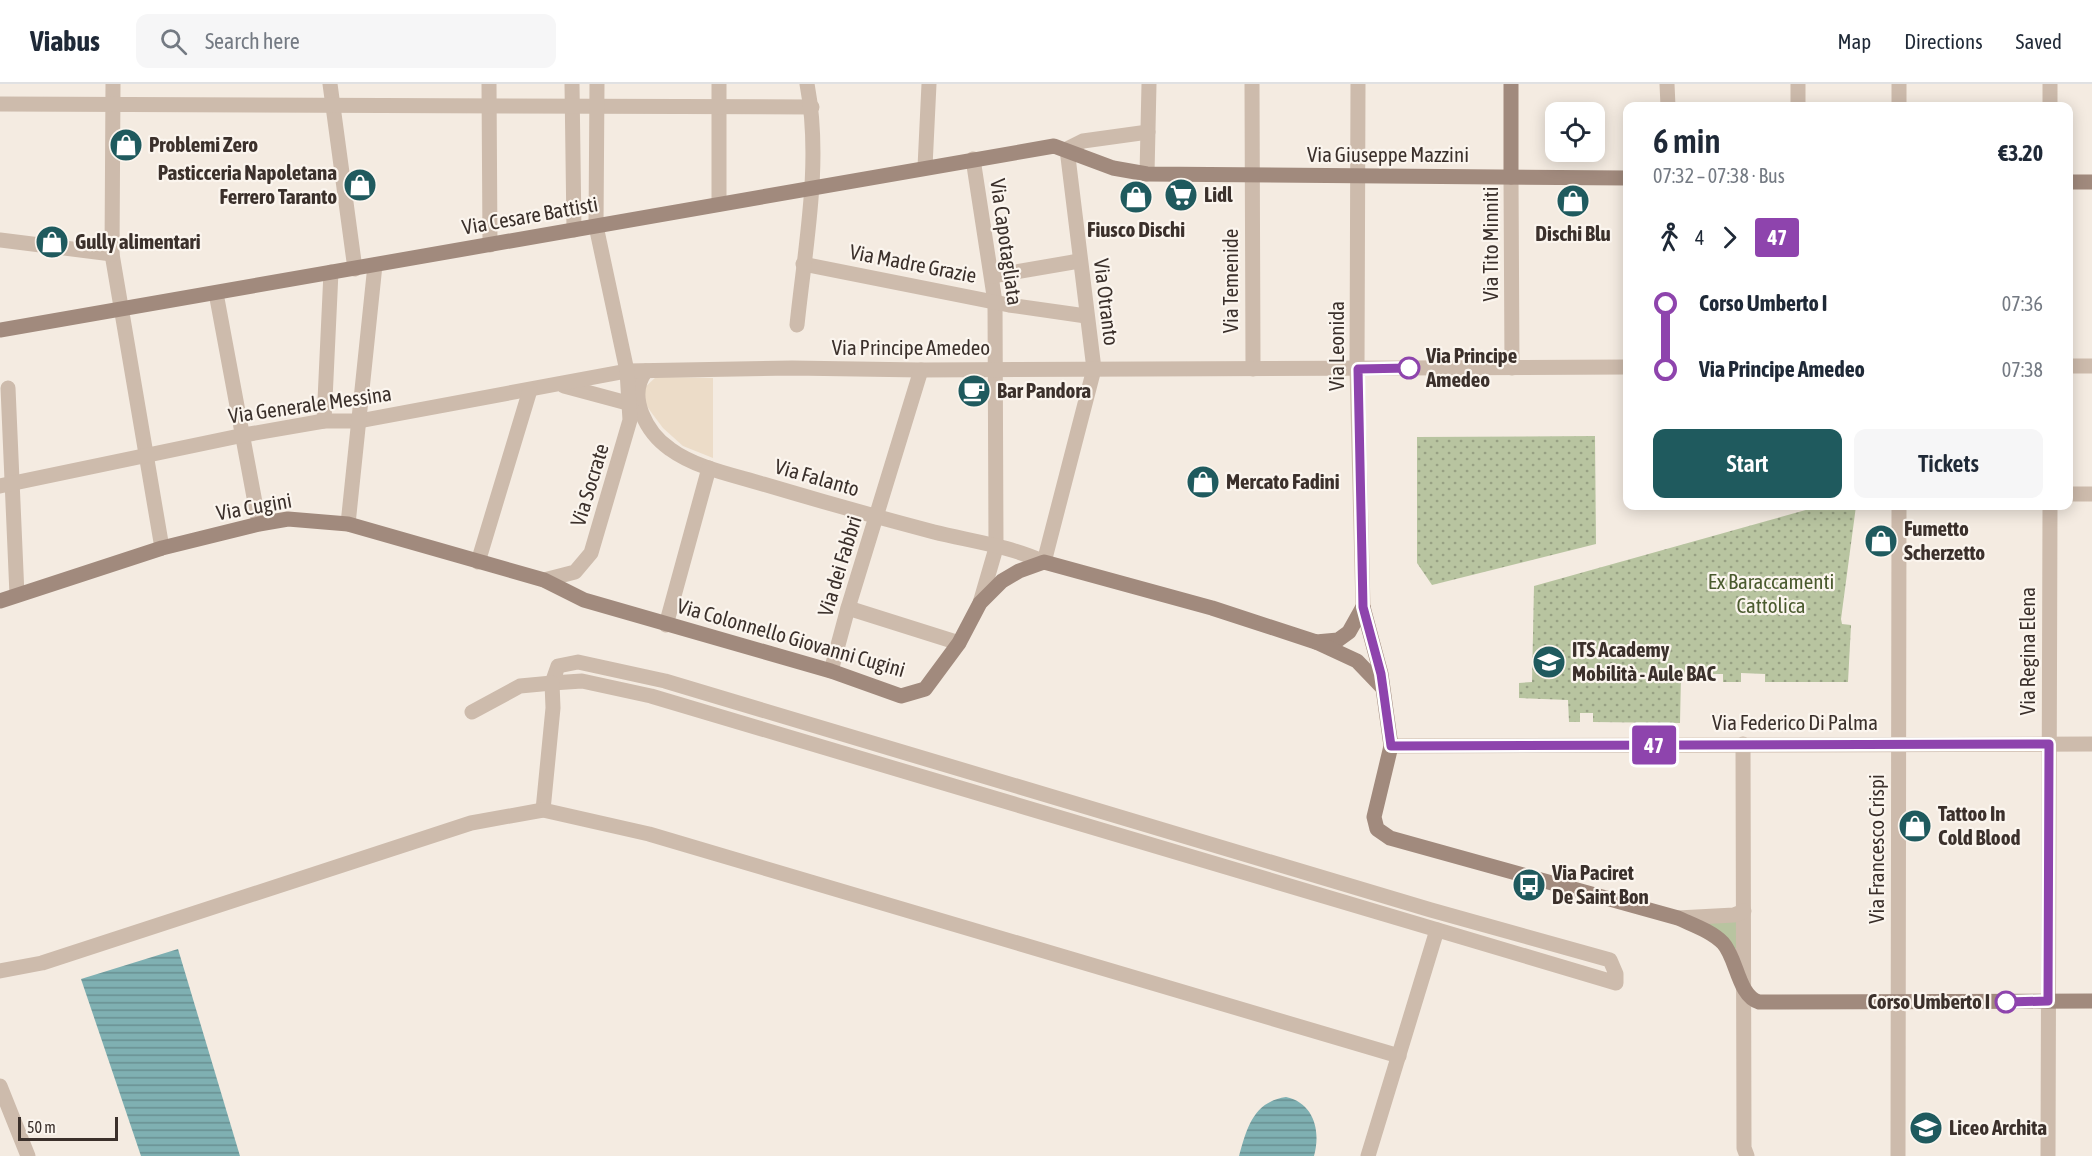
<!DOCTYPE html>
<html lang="en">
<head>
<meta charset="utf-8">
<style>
	:root { --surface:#fff; --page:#f6f6f7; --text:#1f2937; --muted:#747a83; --line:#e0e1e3; --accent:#1f5a5e }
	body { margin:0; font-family:"Asap Condensed",sans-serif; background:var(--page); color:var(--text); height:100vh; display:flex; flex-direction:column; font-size:22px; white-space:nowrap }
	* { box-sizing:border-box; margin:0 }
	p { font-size:20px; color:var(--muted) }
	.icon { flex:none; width:33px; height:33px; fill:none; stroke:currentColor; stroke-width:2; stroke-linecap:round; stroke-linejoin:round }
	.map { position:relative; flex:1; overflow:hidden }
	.details { position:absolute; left:1623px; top:18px; width:450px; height:408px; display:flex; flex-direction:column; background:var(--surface); border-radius:12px; box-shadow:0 3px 15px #0003 }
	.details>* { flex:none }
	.badge { padding:0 12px; border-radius:4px; font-size:21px; line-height:39px }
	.tools { position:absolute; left:1545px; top:18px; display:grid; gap:12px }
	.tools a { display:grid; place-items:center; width:60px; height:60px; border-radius:12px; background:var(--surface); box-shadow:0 3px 15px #0003; font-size:30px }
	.scale { position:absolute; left:18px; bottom:15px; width:100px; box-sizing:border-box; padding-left:6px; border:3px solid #3b302b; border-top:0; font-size:16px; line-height:21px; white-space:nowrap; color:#3b302b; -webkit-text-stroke:4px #fbf5ee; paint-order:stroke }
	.map>.badge { position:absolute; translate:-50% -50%; box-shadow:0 0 0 3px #fff }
	.legs { display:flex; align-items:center; gap:9px; height:66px; padding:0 30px; font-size:20px }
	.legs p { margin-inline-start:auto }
	.headline { display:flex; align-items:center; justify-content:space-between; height:102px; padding:0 30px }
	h1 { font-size:33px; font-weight:600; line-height:45px }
	.button { display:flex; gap:12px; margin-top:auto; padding:12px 30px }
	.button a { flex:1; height:69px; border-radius:12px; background:var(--accent); color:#fff; font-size:24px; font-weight:600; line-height:69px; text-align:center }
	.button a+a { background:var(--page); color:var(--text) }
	ul { padding:0 30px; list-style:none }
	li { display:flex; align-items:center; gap:21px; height:66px; font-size:22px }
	li i { display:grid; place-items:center; width:9px; height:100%; margin:0 8px; background:currentColor }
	li i::after { content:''; width:15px; height:15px; margin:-8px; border:4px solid; border-radius:50%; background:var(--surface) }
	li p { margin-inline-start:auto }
	li:first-child i { background:linear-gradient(#0000 50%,currentColor 0) }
	li:last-child i { background:linear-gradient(currentColor 50%,#0000 0) }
	header { display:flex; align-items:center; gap:36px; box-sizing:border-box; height:84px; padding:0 30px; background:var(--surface); border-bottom:2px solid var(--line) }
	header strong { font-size:28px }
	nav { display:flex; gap:33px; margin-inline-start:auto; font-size:21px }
	.search { width:420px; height:54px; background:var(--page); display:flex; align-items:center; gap:15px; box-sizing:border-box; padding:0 21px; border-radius:12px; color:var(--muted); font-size:22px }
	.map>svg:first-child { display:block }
	.grass { fill:#b8c4a0 }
	.park { fill:url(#park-dots) }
	.plaza { fill:#ecdcc8 }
	.water { fill:url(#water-rules) }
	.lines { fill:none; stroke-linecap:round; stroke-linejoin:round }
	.minor { stroke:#cdbbac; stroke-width:15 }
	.tertiary { stroke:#cdbbac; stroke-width:15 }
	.secondary { stroke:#a18a7d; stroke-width:15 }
	.line-1-casing { stroke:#fff; stroke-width:14 }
	.line-1 { stroke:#8e44ad; stroke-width:9 }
	.stop-1-dot { fill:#fff; stroke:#8e44ad; stroke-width:3 }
	.labels { text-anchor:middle; stroke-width:4.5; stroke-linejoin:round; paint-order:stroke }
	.poi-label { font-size:21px; font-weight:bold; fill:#3b302b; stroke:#fbf5ee; text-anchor:start }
	.street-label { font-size:21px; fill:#3b302b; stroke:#fbf5ee }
	.stop-label { font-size:21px; font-weight:bold; fill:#3b302b; stroke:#fbf5ee; text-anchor:start }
	.park-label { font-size:21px; fill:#4a5a2e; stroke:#fbf5ee }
</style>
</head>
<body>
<header>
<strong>Viabus</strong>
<div class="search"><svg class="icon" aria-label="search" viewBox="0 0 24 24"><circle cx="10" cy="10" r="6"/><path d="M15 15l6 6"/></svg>Search here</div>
<nav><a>Map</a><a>Directions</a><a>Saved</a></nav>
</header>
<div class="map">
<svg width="2092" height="1072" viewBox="0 0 2092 1072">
	<defs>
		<pattern id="park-dots" width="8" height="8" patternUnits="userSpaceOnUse" patternTransform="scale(1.5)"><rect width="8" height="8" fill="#b8c4a0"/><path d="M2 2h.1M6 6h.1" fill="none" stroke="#97a083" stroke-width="1.8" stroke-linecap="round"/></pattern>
		<pattern id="water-rules" width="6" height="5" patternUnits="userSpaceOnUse" patternTransform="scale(1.5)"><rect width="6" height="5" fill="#7fb0b2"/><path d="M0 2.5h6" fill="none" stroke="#699091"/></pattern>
	</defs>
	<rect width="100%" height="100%" fill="#f4ebe1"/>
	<!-- grass -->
	<path class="grass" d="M1738,834L1737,866L1703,838Z"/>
	<!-- park -->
	<g class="park">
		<path d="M1595,352L1596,460L1432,501L1417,479V353Z"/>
		<path d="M1820,422H1856L1841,535L1842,540L1851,541L1848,598H1765V590L1741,589V598H1723V590H1681L1680,639L1593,638V629H1580V638H1569L1568,616L1519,614V599L1532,598L1534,502Z"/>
	</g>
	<!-- plaza -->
	<path class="plaza" d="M656,293L713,294V374L683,362L663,344L651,328L645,319L643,305Z"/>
	<!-- water -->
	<g class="water">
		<path d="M178,865L240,1072H141L81,895Z"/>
		<path d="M1286,1013C1314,1019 1321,1047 1314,1072H1239C1247,1044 1253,1018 1286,1013Z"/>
	</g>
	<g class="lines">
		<!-- minor -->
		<g class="minor">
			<path d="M113,0L112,170L162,464"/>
			<path d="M330,0L355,185"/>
			<path d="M489,0L490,161"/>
			<path d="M572,0L574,146"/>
			<path d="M719,0V120"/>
			<path d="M1252,0L1253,285"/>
			<path d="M1667,0L1668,22"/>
			<path d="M0,20L812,23"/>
			<path d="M1798,22V0"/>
			<path d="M1899,22V0"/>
			<path d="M2050,22V0"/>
			<path d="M973,75L995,218L996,464L980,519"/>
			<path d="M925,83L929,0"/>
			<path d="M1147,90L1149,0"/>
			<path d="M1511,93L1512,284"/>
			<path d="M0,156L112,170"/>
			<path d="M803,180L1009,221L1086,232"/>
			<path d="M992,192L1079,177"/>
			<path d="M216,209L259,440"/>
			<path d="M797,241C805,163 822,78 807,0"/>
			<path d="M2068,282H2092"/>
			<path d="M646,287C626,312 647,349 670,365C696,384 733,391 763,400C820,417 877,433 934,448C970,457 1010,462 1044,478L1094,285L1067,65L1083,57L1148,48"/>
			<path d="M564,302L631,320"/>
			<path d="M8,304L17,511"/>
			<path d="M324,337L331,188"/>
			<path d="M0,402L244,351L324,337H359L627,287L792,284L921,286L1628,283"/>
			<path d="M2068,410H2092"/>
			<path d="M348,440L375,181"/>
			<path d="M478,478L530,306"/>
			<path d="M544,496L575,488L591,469L630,336L627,287L596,142L597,0"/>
			<path d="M848,524L959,559"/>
			<path d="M666,541L709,384"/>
			<path d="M578,578L665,597L1431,826L1610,876L1616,890V899L651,612L582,597L552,599L558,582Z"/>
			<path d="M831,587L848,524L921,286"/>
			<path d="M472,628L520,602L552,599L553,624L543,726"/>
			<path d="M1743,660L1744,1064L1747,1072"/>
			<path d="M1391,662L2092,660"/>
			<path d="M1678,834L1734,831L1744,827"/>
			<path d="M0,887L42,879L471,739L543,726L649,750L1399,972"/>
			<path d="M0,1002L28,1072"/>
			<path d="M1368,1072L1437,846"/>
			<path d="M1898,1072L1899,422"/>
			<path d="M2048,1072L2050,422"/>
		</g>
		<!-- tertiary -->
		<path class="tertiary" d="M1358,0L1357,285L1363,523"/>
		<!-- secondary -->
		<g class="secondary">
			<path d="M1511,93V0"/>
			<path d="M2068,98H2092"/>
			<path d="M0,246L1054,62L1113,84L1147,90L1628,94"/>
			<path d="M0,517L162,464L259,440L288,435L348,440L544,496L584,516L831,587L901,612L925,605L959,559L980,519L1002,497L1019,487L1044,478L1212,524L1316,558L1338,556L1349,548L1363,523"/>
			<path d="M1363,523L1381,590L1391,662L1374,733L1377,745L1390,754L1678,834C1693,841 1711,847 1723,859C1737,874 1738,912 1759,918L2092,917"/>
			<path d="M1316,558L1357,577L1381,602"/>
		</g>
	</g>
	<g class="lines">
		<!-- line-1 casing -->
		<g class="line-1-casing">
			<path id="line-1" d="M1409,284L1358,285L1363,523L1381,590L1391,662L2049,660L2048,917L2006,918"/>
		</g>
		<!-- line-1 -->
		<use href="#line-1" class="line-1"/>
	</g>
	<!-- icons -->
	<defs>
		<g id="shop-disc" transform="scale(1.725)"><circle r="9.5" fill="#1f5a5e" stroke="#fbf5ee"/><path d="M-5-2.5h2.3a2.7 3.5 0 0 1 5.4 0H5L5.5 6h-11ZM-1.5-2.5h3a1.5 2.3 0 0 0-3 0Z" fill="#fff"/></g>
		<g id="supermarket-disc" transform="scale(1.725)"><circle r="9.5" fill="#1f5a5e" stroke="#fbf5ee"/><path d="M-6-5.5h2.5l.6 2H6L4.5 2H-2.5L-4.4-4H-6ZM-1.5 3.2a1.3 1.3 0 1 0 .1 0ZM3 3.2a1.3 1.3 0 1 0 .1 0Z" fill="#fff"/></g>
		<g id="cafe-disc" transform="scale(1.725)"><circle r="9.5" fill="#1f5a5e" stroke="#fbf5ee"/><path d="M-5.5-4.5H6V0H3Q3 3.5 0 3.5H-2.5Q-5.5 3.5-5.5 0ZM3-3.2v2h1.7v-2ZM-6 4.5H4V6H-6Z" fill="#fff"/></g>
		<g id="university-disc" transform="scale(1.725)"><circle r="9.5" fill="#1f5a5e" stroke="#fbf5ee"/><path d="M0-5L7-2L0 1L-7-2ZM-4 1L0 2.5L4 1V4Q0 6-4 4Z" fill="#fff"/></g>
		<g id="bus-disc" transform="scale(1.725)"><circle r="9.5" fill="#1f5a5e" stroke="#fbf5ee"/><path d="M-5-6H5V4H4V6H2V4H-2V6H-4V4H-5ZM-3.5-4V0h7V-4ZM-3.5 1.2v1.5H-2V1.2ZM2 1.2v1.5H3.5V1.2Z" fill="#fff"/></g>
		<g id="school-disc" transform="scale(1.725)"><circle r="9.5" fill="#1f5a5e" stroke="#fbf5ee"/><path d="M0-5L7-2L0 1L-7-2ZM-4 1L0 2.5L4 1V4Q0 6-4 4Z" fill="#fff"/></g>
	</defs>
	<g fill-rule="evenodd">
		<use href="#shop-disc" x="126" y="61"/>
		<use href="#shop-disc" x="360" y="101"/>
		<use href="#supermarket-disc" x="1181" y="111"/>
		<use href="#shop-disc" x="1136" y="113"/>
		<use href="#shop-disc" x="1573" y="117"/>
		<use href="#shop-disc" x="52" y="158"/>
		<use href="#cafe-disc" x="974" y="307"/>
		<use href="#shop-disc" x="1203" y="398"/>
		<use href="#shop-disc" x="1881" y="457"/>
		<use href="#university-disc" x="1549" y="578"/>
		<use href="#shop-disc" x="1915" y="742"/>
		<use href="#bus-disc" x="1529" y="801"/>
		<use href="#school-disc" x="1926" y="1044"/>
	</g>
	<!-- markers -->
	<g class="stop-1-dot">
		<circle cx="1409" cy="284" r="10"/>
		<circle cx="2006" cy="918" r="10"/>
	</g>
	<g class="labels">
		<!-- poi labels -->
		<g class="poi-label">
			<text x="149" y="68">Problemi Zero</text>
			<text x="337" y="96" text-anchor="end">Pasticceria Napoletana<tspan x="337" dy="24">Ferrero Taranto</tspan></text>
			<text x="1204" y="118">Lidl</text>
			<text x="1136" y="153" text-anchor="middle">Fiusco Dischi</text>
			<text x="1573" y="157" text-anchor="middle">Dischi Blu</text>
			<text x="75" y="165">Gully alimentari</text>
			<text x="997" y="314">Bar Pandora</text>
			<text x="1226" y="405">Mercato Fadini</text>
			<text x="1904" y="452">Fumetto<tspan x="1904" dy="24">Scherzetto</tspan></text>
			<text x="1572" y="573">ITS Academy<tspan x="1572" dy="24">Mobilità - Aule BAC</tspan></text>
			<text x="1938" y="737">Tattoo In<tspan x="1938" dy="24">Cold Blood</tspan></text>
			<text x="1552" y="796">Via Paciret<tspan x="1552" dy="24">De Saint Bon</tspan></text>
			<text x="1949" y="1051">Liceo Archita</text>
		</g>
		<!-- street labels -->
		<g class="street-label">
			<text x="1388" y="78">Via Giuseppe Mazzini</text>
			<text transform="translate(530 132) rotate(-10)" y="7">Via Cesare Battisti</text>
			<text transform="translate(1006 158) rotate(82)" y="7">Via Capotagliata</text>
			<text transform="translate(1491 160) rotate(-90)" y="7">Via Tito Minniti</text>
			<text transform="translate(913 180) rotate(11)" y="7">Via Madre Grazie</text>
			<text transform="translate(1231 197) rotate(-90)" y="7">Via Temenide</text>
			<text transform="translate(1106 218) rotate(83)" y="7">Via Otranto</text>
			<text transform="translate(1337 262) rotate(-90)" y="7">Via Leonida</text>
			<text x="911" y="271">Via Principe Amedeo</text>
			<text transform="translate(310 321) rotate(-8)" y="7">Via Generale Messina</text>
			<text transform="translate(817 394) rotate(16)" y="7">Via Falanto</text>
			<text transform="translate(590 401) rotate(-73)" y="7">Via Socrate</text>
			<text transform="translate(254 423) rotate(-10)" y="7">Via Cugini</text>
			<text transform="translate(840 482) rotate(-73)" y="7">Via dei Fabbri</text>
			<text transform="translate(791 554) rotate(16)" y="7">Via Colonnello Giovanni Cugini</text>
			<text transform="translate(2028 567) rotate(-90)" y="7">Via Regina Elena</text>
			<text x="1795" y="646">Via Federico Di Palma</text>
			<text transform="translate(1877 765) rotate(-90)" y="7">Via Francesco Crispi</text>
		</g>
		<!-- stop labels -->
		<g class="stop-label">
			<text x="1426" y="279">Via Principe<tspan x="1426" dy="24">Amedeo</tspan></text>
			<text x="1990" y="925" text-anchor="end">Corso Umberto I</text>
		</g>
		<!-- park labels -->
		<g class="park-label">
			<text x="1771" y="505">Ex Baraccamenti<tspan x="1771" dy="24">Cattolica</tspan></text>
		</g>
	</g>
</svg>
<div class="tools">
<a><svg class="icon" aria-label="locate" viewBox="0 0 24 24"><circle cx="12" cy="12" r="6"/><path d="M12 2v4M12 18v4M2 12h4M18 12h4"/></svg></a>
</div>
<div class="scale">50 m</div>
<b class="badge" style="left:1654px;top:661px;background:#8e44ad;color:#fff">47</b>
<section class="details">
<div class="headline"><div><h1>6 min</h1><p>07:32 – 07:38 · Bus</p></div><b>€3.20</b></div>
<div class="legs"><svg class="icon" aria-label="walk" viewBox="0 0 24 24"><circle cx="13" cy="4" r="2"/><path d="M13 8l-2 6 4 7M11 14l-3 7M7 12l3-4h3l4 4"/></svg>4<svg class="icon" aria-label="forward" viewBox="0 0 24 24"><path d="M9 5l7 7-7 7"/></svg><b class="badge" style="background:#8e44ad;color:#fff">47</b></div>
<ul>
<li><i style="color:#8e44ad"></i><b>Corso Umberto I</b><p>07:36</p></li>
<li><i style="color:#8e44ad"></i><b>Via Principe Amedeo</b><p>07:38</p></li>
</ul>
<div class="button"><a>Start</a><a>Tickets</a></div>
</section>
</div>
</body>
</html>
